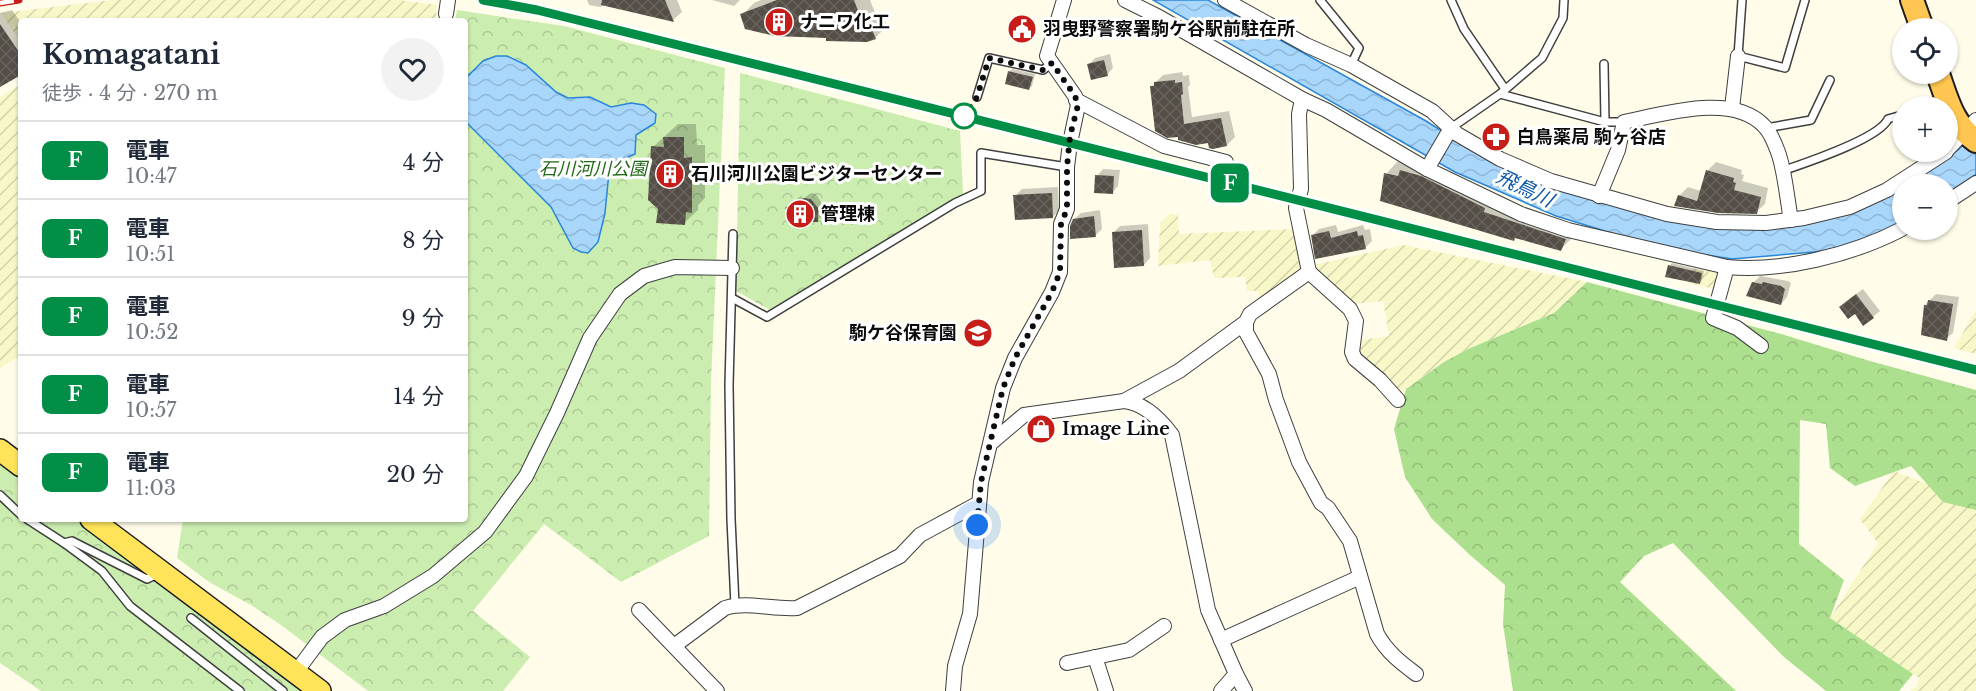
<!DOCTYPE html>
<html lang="ja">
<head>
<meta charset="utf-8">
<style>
	:root { --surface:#fff; --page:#f2f2f3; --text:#1f2937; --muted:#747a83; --line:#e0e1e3 }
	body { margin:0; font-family:"Libre Baskerville","Noto Sans JP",serif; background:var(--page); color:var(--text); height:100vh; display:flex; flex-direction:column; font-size:22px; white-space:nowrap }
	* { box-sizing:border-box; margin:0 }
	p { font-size:20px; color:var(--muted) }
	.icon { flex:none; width:33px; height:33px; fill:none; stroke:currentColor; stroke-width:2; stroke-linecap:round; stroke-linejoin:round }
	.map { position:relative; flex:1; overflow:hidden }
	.details { position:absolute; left:18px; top:18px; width:450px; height:504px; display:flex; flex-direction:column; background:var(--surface); border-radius:6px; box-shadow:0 2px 4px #0004 }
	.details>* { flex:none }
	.badge { padding:0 12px; border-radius:9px; font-size:21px; line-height:39px }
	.controls { position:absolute; left:1892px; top:18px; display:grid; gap:12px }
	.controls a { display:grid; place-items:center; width:66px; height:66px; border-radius:50%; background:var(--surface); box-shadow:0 2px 4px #0004; font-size:30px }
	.you { position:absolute; width:30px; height:30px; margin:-15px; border:4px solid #fff; border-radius:50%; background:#1a73e8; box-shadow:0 0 0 9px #1a73e833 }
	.map>.badge { position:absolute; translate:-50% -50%; box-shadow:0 0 0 3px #fff }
	.round { display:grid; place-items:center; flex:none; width:63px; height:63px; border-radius:32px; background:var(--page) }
	.headline { display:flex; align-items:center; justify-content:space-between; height:102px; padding:0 24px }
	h1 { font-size:28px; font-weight:700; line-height:45px }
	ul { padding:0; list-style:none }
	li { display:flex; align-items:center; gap:18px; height:78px; padding:0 24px; border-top:2px solid var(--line) }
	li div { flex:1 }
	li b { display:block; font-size:22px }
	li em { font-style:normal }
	li .badge { min-width:66px; font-weight:700; text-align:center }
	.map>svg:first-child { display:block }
	.farmland { fill:url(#farmland-furrows) }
	.forest { fill:url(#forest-crowns) }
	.park { fill:url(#park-crowns) }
	.water { fill:url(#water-waves); stroke:#2a86d9; stroke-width:1.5 }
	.shadow { fill:#0003 }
	.building { fill:url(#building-cross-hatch) }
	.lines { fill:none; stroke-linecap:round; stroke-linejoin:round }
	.service-casing { stroke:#3f3f3f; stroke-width:10 }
	.minor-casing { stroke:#3f3f3f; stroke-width:16 }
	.primary-casing { stroke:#1d1d1d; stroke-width:24 }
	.trunk-casing { stroke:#1d1d1d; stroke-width:26 }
	.service { stroke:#fff; stroke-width:7 }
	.minor { stroke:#fff; stroke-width:14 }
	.primary { stroke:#ffe45a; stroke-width:21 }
	.trunk { stroke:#ffc751; stroke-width:22 }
	.rail-casing { stroke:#c71d18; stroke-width:7 }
	.rail { stroke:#fff; stroke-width:4.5; stroke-dasharray:14; stroke-linecap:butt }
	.line-casing { stroke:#fff; stroke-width:14 }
	.line { stroke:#028e46; stroke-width:9 }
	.walk { stroke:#0c0c0c; stroke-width:6; stroke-dasharray:0 10.8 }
	.stop-dot { fill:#fff; stroke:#028e46; stroke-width:3 }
	.labels { text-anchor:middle; stroke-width:6; stroke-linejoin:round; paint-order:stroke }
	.poi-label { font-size:18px; font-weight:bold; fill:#0c0c0c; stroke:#fff; text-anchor:start }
	.park-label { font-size:18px; font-style:italic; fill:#216817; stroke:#fff }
	.water-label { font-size:20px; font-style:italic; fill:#0b57a8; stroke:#fff }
</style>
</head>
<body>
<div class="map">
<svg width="1976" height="691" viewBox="0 0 1976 691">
	<defs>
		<pattern id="farmland-furrows" width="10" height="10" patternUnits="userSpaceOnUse" patternTransform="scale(1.5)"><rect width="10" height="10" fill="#f8f7c8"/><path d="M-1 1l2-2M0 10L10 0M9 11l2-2" fill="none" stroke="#d3d3ab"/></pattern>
		<pattern id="forest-crowns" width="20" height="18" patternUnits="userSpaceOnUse" patternTransform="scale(1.5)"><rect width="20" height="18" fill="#acdf8e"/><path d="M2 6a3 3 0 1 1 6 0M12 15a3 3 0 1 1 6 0" fill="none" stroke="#93be79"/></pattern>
		<pattern id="park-crowns" width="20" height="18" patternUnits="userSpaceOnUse" patternTransform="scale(1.5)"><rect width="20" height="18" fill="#cbedb0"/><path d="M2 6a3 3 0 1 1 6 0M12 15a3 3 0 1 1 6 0" fill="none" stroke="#adca96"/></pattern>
		<pattern id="water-waves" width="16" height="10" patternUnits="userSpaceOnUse" patternTransform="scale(1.5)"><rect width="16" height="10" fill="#a9d7fc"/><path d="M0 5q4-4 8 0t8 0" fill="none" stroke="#90b7d7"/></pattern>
		<pattern id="building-cross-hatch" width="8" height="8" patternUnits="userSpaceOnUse" patternTransform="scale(1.5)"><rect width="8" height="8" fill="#554e47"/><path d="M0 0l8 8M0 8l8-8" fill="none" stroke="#68635d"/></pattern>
	</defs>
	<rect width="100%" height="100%" fill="#fffdea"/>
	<!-- farmland -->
	<g class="farmland">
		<path d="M113,0H399L437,5L436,21H21V43L1,13Z"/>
		<path d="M21,84V355L0,368V97Z"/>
		<path d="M1171,213L1178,215L1179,234L1293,229L1302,274L1261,302L1258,291H1247L1245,277L1214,278L1210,260L1158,266L1160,222Z"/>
		<path d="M1403,245L1587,282L1554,313L1468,349L1444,362L1397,395L1360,359L1358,349L1360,340L1389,336L1383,301L1351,304L1315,268L1314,265Z"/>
		<path d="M1692,268L1723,274L1719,290L1688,283Z"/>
		<path d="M1976,310V354L1954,348Z"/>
		<path d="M1894,471L1976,503V691H1910L1917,686L1919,678L1830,618L1878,543L1860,519Z"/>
	</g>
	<!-- forest -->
	<path class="forest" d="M1587,282L1781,334L1870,361L1976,390V510L1943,502L1911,466L1855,486L1830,468L1826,424L1800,420L1799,544L1844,580L1830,618L1913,674L1899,691H1826L1784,657L1673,543L1644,556L1620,582L1736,691H1513L1503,624L1505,585L1470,555L1432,519L1405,477L1394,429L1406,389L1444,362L1468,349L1554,313Z"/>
	<!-- park -->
	<g class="park">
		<path d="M457,10L564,26L725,68L711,381L709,536L621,582L544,524L473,611L530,657L503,691H368L281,625L251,605L209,582L177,558L183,519H465V21H455Z"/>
		<path d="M740,73L960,131L963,194L770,310L736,291Z"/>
		<path d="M0,459L21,475V519H78L304,691H41L0,663Z"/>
	</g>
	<!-- water -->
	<g class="water">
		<path d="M1153,0H1208L1426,121L1491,162L1546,184L1606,203L1793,225L1836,217L1874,202L1902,187V223L1890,230L1826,251L1732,259L1657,247L1556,216L1455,172Z"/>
		<path d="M496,56H507L526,65L556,92L568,98L590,97L611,107L631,103L644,105L656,114L655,123L636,135L635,154L622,160L609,172L605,213L598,242L588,253L581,252L573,248L551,207L465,121V79L483,61Z"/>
		<path d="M1976,132V174L1947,196V184H1907L1958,150Z"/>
	</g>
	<!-- shadow -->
	<g class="shadow">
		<path d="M587,0H619L600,7L589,5Z"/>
		<path d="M622,0H677L682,12L673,20L626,9Z"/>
		<path d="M712,0H740L734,6Z"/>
		<path d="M761,0H870L876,15L879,14L881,17L883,16L887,26L875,38L827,37L742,15L754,3Z"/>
		<path d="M12,10L21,23V73L0,86V13Z"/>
		<path d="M1110,54L1113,68L1107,75L1089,65L1095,58Z"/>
		<path d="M1012,69L1035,74L1032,86L1029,89L1009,72Z"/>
		<path d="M1182,72L1183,76L1189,75L1190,85L1188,87L1192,117L1229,111L1235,137L1227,145L1209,142L1196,144L1151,87L1163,75Z"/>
		<path d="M678,124H696L697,145H705V198L698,205V210L684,223L659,209L653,147Z"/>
		<path d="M1398,161L1433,165L1497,195L1573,237L1561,249L1517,237L1514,239L1386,174Z"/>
		<path d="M1716,162L1742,170L1741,174L1744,175L1742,181L1768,188L1765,204L1756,212H1718L1679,196L1688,187L1701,191L1707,171Z"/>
		<path d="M1103,169L1120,170L1118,186L1112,193L1097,176Z"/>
		<path d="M1058,187L1059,210L1053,217L1015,196L1022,189Z"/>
		<path d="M811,193L816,194L824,207L823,215L817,221L792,203L801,196L803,199Z"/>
		<path d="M1100,210L1102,229L1095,236L1074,219L1081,213Z"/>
		<path d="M1148,224L1150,258L1144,265L1113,233L1120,226Z"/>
		<path d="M1336,225L1338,232L1363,225L1365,230L1370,229L1372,241L1365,248L1312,236L1319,229Z"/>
		<path d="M1672,263L1704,271L1702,280L1699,283L1669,266Z"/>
		<path d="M1760,276L1788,281L1791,283L1787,297L1781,304L1753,283Z"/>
		<path d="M1863,289L1880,311L1864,324L1847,301Z"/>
		<path d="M1936,294L1959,297L1953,333L1946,339L1925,305Z"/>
	</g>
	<!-- building -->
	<g class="building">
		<path d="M602,0H665L674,22L601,5Z"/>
		<path d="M777,0H854L864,26L867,25L869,28L871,27L876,39L867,42L826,41V38L775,36L745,29L740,14Z"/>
		<path d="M0,24L21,55V75L0,87Z"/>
		<path d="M1104,60L1108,76L1091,80L1087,64Z"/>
		<path d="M1008,71L1033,77L1029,90L1005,84Z"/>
		<path d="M1175,80V83L1182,82L1183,94L1181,95L1184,124L1221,118L1227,146L1213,149L1209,148L1208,143L1196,145L1178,140V137L1167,138L1155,131L1150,86H1154V82Z"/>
		<path d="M663,137H684V158L692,157V213L686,212L685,225L656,223L658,209L648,200L651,146L664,147Z"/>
		<path d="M1400,170L1421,176L1485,208L1484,212L1566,239L1561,251L1515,238L1514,241L1380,201L1384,173L1398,176Z"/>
		<path d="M1706,170L1734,178L1733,182L1736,183L1734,190L1761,197L1757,214L1718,213L1674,206L1678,195L1697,201Z"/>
		<path d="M1095,175L1114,176L1113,194L1094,193Z"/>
		<path d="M1052,193L1053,218L1015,220L1013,195Z"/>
		<path d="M804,198L811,199L818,208V222H806L801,225L796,223L785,208L795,200L797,203Z"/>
		<path d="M1094,216L1096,237L1070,239V226L1073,219Z"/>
		<path d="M1142,230L1144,266L1114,268L1112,232Z"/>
		<path d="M1329,231L1331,238L1357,231L1358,236L1363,235L1366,249L1315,259L1311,235Z"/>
		<path d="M1668,265L1702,273L1700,284L1665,277Z"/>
		<path d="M1752,282L1762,284L1763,282L1781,286L1785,289L1781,305L1746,296Z"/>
		<path d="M1856,294L1874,318L1863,326L1855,314L1848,319L1839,307Z"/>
		<path d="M1928,300L1953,304L1947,341L1921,335L1924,305H1927Z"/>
	</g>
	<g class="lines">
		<!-- service casing -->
		<g class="service-casing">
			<g id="service">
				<path d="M1320,0L1359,48L1351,65"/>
				<path d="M1451,0L1464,29L1505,89"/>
				<path d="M1742,0L1738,56L1785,68L1805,0"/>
				<path d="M1604,64L1605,122"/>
				<path d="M1500,94L1605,122H1624"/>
				<path d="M977,97L989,58L1043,70L1052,63"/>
				<path d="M1925,106L1943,100"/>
				<path d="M1451,128L1500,94L1542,58L1563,18L1564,0"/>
				<path d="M1766,128L1811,120L1830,80"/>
				<path d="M1782,171C1805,163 1879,139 1888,119L1902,115"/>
				<path d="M733,234L729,385L731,519L735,605"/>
				<path d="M732,298L767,317L955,203L981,191V153L1067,167"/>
				<path d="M0,495L21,515"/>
				<path d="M27,519L64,543L102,571L130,606L240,691"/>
				<path d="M64,543L72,541L147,579L159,573"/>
				<path d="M191,618L283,691"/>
			</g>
		</g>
		<!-- minor casing -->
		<g class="minor-casing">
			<g id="minor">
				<path d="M1125,0L1159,17L1302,99L1326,110L1427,169L1521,214L1568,230L1727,267C1783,272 1852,255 1902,229"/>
				<path d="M1225,0L1306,45L1351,65L1432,111L1457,134L1500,159L1551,181L1667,214L1717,222L1766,223L1804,218L1850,207L1887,190L1946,152"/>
				<path d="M446,14L448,0"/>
				<path d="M1302,99L1299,114L1301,189L1296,208L1309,272"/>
				<path d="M1076,100L1164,146L1226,162"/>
				<path d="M1732,108L1738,56"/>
				<path d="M1947,150L1976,120"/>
				<path d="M1427,169L1451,128"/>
				<path d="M1599,196L1618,150L1624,122C1664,114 1734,92 1765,127C1771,133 1775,144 1778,152C1785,171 1787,199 1791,220"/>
				<path d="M1947,202L1976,183"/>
				<path d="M1727,267L1713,318L1737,328L1761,346"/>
				<path d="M1246,322V332L1269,374L1276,400L1299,462L1321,503L1328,508L1350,541L1377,634C1387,652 1400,662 1416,674"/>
				<path d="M1124,401C1144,403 1160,419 1172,435L1208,610L1236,674L1245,691"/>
				<path d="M991,443L1024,415L1124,401L1179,371L1246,322L1250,314L1309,272L1350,309L1356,321L1352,352L1355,359L1380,380L1398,400"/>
				<path d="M639,610L717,691"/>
				<path d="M1221,640L1360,577"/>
				<path d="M674,646L725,608C747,601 774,610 797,608L900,556L920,535L979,503"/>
				<path d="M1095,657L1106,691"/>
				<path d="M1067,663L1129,650L1164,626"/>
				<path d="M296,672L322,637L345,620L384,606L433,576L485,532L526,476L557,413L590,338L620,294L644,276L675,267L732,268"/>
				<path d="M953,691L955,666L970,614L981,482L1003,388L1015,358L1052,292L1060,272L1061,224L1067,209V167L1070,143L1078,105L1075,96L1047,56L1064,0"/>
				<path d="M1221,691L1236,674"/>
			</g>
		</g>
		<!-- primary casing -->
		<g class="primary-casing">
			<g id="primary">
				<path d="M0,450L21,466"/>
				<path d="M91,519L320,691"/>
			</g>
		</g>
		<!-- trunk casing -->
		<g class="trunk-casing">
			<g id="trunk">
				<path d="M1912,0L1922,28"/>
				<path d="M1938,74C1947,99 1953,125 1976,141"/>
			</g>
		</g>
		<!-- service -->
		<use href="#service" class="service"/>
		<!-- minor -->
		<use href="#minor" class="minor"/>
		<!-- primary -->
		<use href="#primary" class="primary"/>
		<!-- trunk -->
		<use href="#trunk" class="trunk"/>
		<!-- rail casing -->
		<g class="rail-casing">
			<g id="rail">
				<path d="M483,0L537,10L783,71L1976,370"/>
				<path d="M0,3L19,0"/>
			</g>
		</g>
		<!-- rail -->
		<use href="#rail" class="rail"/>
	</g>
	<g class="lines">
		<!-- line casing -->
		<g class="line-casing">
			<path id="line" d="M483,0L537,10L783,71L1976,370"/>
		</g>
		<!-- line -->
		<use href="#line" class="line"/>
		<!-- walk -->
		<path class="walk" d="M964,116L977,97L989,58L1043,70L1052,63L1075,96L1078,105L1070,136L1067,167V209L1061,224L1060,272L1052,292L1015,358L1003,388L981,482L977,525"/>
	</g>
	<!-- icons -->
	<defs>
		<g id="building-disc" transform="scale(1.5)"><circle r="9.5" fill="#c71d18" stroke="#fff"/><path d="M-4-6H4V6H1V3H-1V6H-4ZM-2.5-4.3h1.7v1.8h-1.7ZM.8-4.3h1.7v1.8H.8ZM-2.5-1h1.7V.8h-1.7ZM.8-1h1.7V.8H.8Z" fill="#fff"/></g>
		<g id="civic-disc" transform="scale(1.5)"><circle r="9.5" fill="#c71d18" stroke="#fff"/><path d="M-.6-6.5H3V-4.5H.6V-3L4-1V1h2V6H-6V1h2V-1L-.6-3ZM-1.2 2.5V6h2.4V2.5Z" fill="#fff"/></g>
		<g id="pharmacy-disc" transform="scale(1.5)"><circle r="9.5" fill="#c71d18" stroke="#fff"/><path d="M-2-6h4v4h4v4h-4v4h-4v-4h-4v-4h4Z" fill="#fff"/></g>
		<g id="school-disc" transform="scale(1.5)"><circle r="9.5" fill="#c71d18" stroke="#fff"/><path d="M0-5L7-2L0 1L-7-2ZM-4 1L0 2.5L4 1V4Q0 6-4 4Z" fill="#fff"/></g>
		<g id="shop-disc" transform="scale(1.5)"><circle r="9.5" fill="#c71d18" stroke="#fff"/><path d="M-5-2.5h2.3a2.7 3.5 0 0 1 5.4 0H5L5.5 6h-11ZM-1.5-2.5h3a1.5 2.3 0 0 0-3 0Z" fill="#fff"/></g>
	</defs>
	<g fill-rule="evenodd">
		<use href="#building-disc" x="779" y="22"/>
		<use href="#civic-disc" x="1022" y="29"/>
		<use href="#pharmacy-disc" x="1496" y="137"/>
		<use href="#building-disc" x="670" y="174"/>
		<use href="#building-disc" x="800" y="214"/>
		<use href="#school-disc" x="978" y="333"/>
		<use href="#shop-disc" x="1041" y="429"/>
	</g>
	<!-- markers -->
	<circle class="stop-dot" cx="964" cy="116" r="12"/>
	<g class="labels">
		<!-- poi labels -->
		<g class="poi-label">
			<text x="800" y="28">ナニワ化工</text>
			<text x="1043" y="35">羽曳野警察署駒ケ谷駅前駐在所</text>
			<text x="1517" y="143">白鳥薬局 駒ヶ谷店</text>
			<text x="691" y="180">石川河川公園ビジターセンター</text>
			<text x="821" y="220">管理棟</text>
			<text x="957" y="339" text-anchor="end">駒ケ谷保育園</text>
			<text x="1062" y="435">Image Line</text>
		</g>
		<!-- park labels -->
		<g class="park-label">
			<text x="593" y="175">石川河川公園</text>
		</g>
		<!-- water labels -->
		<g class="water-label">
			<text transform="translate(1525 188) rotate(26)" y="7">飛鳥川</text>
		</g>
	</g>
</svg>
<div class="controls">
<a><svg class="icon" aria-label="locate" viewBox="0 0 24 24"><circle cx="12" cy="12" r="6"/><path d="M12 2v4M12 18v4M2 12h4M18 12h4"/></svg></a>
<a>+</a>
<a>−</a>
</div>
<div class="you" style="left:977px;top:525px"></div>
<b class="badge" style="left:1230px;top:183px;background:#028e46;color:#fff">F</b>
<section class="details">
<div class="headline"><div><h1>Komagatani</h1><p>徒歩 · 4 分 · 270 m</p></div><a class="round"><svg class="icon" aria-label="heart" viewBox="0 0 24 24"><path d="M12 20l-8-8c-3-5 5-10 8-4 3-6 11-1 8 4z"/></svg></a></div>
<ul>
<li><span class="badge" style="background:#028e46;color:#fff">F</span><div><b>電車</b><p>10:47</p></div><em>4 分</em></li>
<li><span class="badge" style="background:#028e46;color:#fff">F</span><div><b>電車</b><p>10:51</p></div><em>8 分</em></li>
<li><span class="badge" style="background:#028e46;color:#fff">F</span><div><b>電車</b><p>10:52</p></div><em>9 分</em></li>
<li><span class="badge" style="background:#028e46;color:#fff">F</span><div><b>電車</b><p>10:57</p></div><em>14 分</em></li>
<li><span class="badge" style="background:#028e46;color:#fff">F</span><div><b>電車</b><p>11:03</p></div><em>20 分</em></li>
</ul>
</section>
</div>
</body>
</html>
